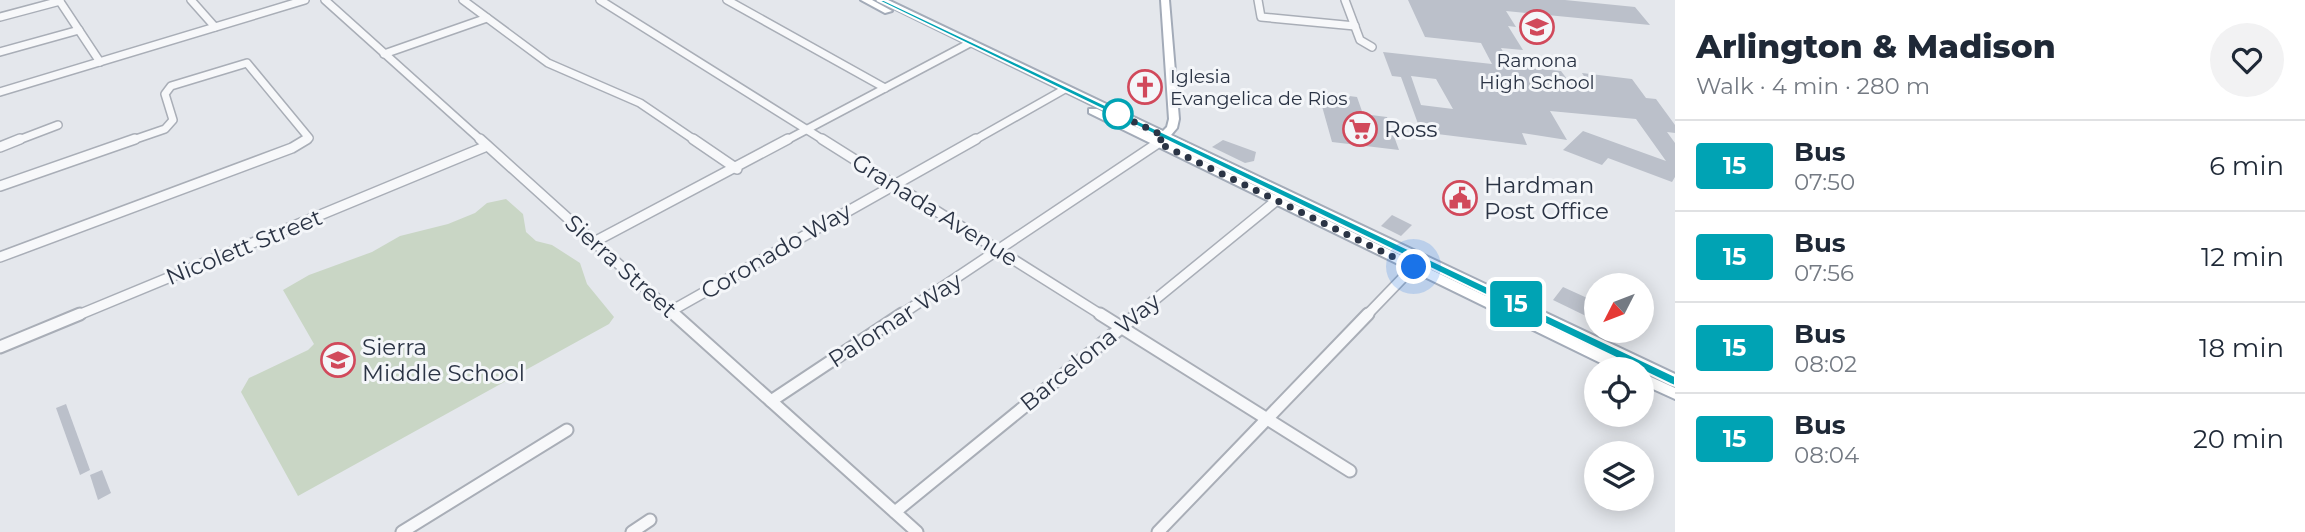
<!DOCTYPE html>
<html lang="en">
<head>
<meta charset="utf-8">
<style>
	:root { --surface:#fff; --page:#f2f2f3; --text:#1f2937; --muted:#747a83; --line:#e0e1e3 }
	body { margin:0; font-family:Montserrat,sans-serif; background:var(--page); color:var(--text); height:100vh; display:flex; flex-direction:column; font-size:26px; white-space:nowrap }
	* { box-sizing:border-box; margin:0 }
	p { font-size:23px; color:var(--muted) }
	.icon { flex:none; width:38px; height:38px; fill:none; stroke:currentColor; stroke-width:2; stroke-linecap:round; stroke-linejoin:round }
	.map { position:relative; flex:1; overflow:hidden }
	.drawer { display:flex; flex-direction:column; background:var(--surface); width:630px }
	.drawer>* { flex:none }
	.badge { padding:0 14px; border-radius:5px; font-size:24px; line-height:46px }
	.needle { width:46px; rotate:228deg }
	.controls { position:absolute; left:1584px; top:273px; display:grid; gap:14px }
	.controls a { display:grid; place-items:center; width:70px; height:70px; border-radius:50%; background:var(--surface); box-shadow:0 4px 18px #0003; font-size:35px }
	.you { position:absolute; width:35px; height:35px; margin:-18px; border:5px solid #fff; border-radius:50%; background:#1a73e8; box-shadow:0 0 0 10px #1a73e833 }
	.map>.badge { position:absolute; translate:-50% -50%; box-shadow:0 0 0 4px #fff }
	.round { display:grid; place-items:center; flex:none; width:74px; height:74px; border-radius:37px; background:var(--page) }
	.overview { display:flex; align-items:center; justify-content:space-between; height:119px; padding:0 21px }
	h1 { font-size:33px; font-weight:800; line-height:52px }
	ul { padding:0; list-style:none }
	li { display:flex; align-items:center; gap:21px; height:91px; padding:0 21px; border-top:2px solid var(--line) }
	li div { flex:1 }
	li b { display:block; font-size:26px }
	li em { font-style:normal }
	li .badge { min-width:77px; font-weight:700; text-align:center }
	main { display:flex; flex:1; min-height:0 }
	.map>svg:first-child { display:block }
	.green { fill:#c9d6c5 }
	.building { fill:#bbc0ca; fill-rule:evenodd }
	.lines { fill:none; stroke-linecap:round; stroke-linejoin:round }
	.minor-far2-casing { stroke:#a9aeb7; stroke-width:10 }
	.minor-far1-casing { stroke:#a9aeb7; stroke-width:12 }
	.minor-casing { stroke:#a9aeb7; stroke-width:15 }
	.major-casing { stroke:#a3abb8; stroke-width:4 }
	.minor-far2 { stroke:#f7f8fa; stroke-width:7 }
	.minor-far1 { stroke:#f7f8fa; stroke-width:9 }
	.minor { stroke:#f7f8fa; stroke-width:11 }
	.major { fill:#fff; fill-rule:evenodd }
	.line { fill:#00a3b4; stroke:#fff; stroke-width:2 }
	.walk { stroke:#2b3445; stroke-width:7; stroke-dasharray:0 12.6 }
	.stop-dot { fill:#fff; stroke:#00a3b4; stroke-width:3.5 }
	.labels { text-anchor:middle; stroke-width:6; stroke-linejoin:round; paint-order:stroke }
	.far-poi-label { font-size:19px; fill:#2b3445; stroke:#f4f6f9 }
	.poi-label { font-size:23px; fill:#2b3445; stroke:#f4f6f9; text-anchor:start }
	.street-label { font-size:23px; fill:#2b3445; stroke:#f4f6f9 }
</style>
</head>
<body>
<main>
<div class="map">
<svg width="1675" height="532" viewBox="0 0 1675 532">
	<rect width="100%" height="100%" fill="#e4e7ec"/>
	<!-- green -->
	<path class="green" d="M506,199L523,214L526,232L536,241L552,245L580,263L587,284L614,317L609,324L298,496L241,392L249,378L308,350L314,344L283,290L309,275L372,252L400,236L448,224L475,213L487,203Z"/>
	<!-- building -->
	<g class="building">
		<path d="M1408,0H1565L1635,7L1650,25L1506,11L1516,27L1508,26L1523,50L1501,48L1511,66L1561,71L1567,79L1587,81L1582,73L1632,79L1646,98L1656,99L1675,125V133L1667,132L1675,143V177L1672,182L1608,158L1602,165L1563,150L1583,131L1666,161L1636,119L1550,111L1567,140L1522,133L1527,145L1421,132L1401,77L1392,76L1383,52L1492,64L1481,43L1425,37ZM1411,76L1436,79L1453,109L1421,105Z"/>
		<path d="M1318,92L1357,97L1363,114L1387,117L1399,150L1332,142Z"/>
		<path d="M1223,140L1256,152L1254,161L1245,163L1212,147Z"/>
		<path d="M1392,215L1412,225L1401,236L1381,226Z"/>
		<path d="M1563,287L1596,302V311L1591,308L1586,316L1553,300Z"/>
		<path d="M66,404L90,470L80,475L56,408Z"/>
		<path d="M102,470L111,493L98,500L90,475Z"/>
	</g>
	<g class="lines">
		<!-- minor-far2 casing -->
		<g class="minor-far2-casing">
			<g id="minor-far2">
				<path d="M59,0L100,62"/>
				<path d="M191,0L215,27"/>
				<path d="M325,0L482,141"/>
				<path d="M463,0L548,63L640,103L696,141"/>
				<path d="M600,0L825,141"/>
				<path d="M727,0L885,88"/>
				<path d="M1258,0L1261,17L1355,26"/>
				<path d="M1345,0L1360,40L1372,47"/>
				<path d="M0,17L60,1"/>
				<path d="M0,52L79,30"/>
				<path d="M384,54L487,18"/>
				<path d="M0,92L305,0"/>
				<path d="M16,141L58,125"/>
				<path d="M130,141L165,129L173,120L165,94L171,86L247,63L309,138L304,141"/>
				<path d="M785,141L970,43"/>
				<path d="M973,141L1065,89"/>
			</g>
		</g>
		<!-- minor-far1 casing -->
		<g class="minor-far1-casing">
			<g id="minor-far1">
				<path d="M480,139L676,316"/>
				<path d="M693,139L737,169"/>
				<path d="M822,139L1103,316"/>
				<path d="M0,147L20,139"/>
				<path d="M0,186L135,139"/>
				<path d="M594,242L788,139"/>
				<path d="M0,257L292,148L307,139"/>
				<path d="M671,311L976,139"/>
				<path d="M76,316L487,146"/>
				<path d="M899,316L1158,143"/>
				<path d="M1135,316L1282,196"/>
				<path d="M1366,316L1420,260"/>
			</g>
		</g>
		<!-- minor casing -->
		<g class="minor-casing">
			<g id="minor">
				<path d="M674,314L917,532"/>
				<path d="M1100,314L1350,471"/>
				<path d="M0,347L80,314"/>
				<path d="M771,401L902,314"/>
				<path d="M895,512L1138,314"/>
				<path d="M402,532L567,430"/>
				<path d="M632,532L650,520"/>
				<path d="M1158,532L1368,314"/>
			</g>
		</g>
		<!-- major casing -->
		<g class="major-casing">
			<g id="major">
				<path d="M861,0H872L892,11L885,13Z"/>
				<path d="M877,0H888L1163,131L1167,127L1169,119L1161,0H1169L1179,119L1177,128L1171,135L1675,374V385L1164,142L1630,365L1632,369H1613L1089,113V109H1097L1158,137Z"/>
				<path d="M1642,373L1675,388V399L1642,384Z"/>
			</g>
		</g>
		<!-- minor-far2 -->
		<use href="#minor-far2" class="minor-far2"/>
		<!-- minor-far1 -->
		<use href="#minor-far1" class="minor-far1"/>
		<!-- minor -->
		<use href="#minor" class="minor"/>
		<!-- major -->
		<use href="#major" class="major"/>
	</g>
	<!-- line -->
	<path class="line" d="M877,0H884L1675,376V386L1670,384Z"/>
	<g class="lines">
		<!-- walk -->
		<path class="walk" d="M1118,114L1109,110L1164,136L1158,143L1414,267"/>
	</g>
	<!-- icons -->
	<defs>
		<g id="school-ring" transform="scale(1.75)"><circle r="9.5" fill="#f4f6f9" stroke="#d1495b" stroke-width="1.5"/><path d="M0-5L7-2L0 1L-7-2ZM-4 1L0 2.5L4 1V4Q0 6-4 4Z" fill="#d1495b"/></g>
		<g id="church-ring" transform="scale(1.75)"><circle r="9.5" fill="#f4f6f9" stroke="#d1495b" stroke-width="1.5"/><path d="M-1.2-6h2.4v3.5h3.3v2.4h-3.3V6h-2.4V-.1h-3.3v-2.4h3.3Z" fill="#d1495b"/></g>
		<g id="supermarket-ring" transform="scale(1.75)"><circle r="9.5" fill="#f4f6f9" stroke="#d1495b" stroke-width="1.5"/><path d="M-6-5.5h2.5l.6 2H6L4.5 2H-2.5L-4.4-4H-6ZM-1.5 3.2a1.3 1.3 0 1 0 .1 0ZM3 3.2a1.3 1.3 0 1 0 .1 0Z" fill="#d1495b"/></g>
		<g id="civic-ring" transform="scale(1.75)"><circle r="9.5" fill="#f4f6f9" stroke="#d1495b" stroke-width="1.5"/><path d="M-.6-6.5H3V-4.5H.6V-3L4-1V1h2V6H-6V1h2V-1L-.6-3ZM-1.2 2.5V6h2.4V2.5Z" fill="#d1495b"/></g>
	</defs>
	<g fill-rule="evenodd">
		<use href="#school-ring" x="1537" y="27"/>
		<use href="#church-ring" x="1145" y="87"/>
		<use href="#supermarket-ring" x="1360" y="129"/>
		<use href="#civic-ring" x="1460" y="198"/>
		<use href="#school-ring" x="338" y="360"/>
	</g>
	<!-- markers -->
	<circle class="stop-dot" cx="1118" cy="114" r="14"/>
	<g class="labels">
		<!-- far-poi labels -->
		<g class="far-poi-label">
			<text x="1537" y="67">Ramona<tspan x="1537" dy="22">High School</tspan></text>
			<text x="1170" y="83" text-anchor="start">Iglesia<tspan x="1170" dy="22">Evangelica de Rios</tspan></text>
		</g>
		<!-- poi labels -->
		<g class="poi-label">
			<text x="1384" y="137">Ross</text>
			<text x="1484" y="193">Hardman<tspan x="1484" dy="26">Post Office</tspan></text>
			<text x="362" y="355">Sierra<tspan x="362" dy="26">Middle School</tspan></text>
		</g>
		<!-- street labels -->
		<g class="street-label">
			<text transform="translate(935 210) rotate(32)" y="8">Granada Avenue</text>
			<text transform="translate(244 247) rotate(-22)" y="8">Nicolett Street</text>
			<text transform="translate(776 251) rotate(-30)" y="8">Coronado Way</text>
			<text transform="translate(621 266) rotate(42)" y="8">Sierra Street</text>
			<text transform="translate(895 320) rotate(-33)" y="8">Palomar Way</text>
			<text transform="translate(1090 352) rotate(-39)" y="8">Barcelona Way</text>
		</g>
	</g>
</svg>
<div class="controls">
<a><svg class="needle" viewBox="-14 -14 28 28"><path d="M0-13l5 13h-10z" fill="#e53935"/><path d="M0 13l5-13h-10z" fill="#747a83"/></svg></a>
<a><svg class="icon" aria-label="locate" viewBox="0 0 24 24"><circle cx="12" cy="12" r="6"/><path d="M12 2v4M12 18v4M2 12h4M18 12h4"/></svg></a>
<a><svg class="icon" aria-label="layers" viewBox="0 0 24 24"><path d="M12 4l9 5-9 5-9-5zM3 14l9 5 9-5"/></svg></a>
</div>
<div class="you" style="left:1414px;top:267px"></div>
<b class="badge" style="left:1516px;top:304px;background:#00a3b4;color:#fff">15</b>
</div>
<section class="drawer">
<div class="overview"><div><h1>Arlington &amp; Madison</h1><p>Walk · 4 min · 280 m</p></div><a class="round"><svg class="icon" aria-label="heart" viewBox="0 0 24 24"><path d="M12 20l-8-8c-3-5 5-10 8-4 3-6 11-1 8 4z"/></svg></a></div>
<ul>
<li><span class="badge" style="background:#00a3b4;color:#fff">15</span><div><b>Bus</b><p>07:50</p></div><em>6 min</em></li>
<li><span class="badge" style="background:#00a3b4;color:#fff">15</span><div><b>Bus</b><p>07:56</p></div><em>12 min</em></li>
<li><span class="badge" style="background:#00a3b4;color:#fff">15</span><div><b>Bus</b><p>08:02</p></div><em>18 min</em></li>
<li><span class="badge" style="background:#00a3b4;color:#fff">15</span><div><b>Bus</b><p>08:04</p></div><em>20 min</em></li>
</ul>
</section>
</main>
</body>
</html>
